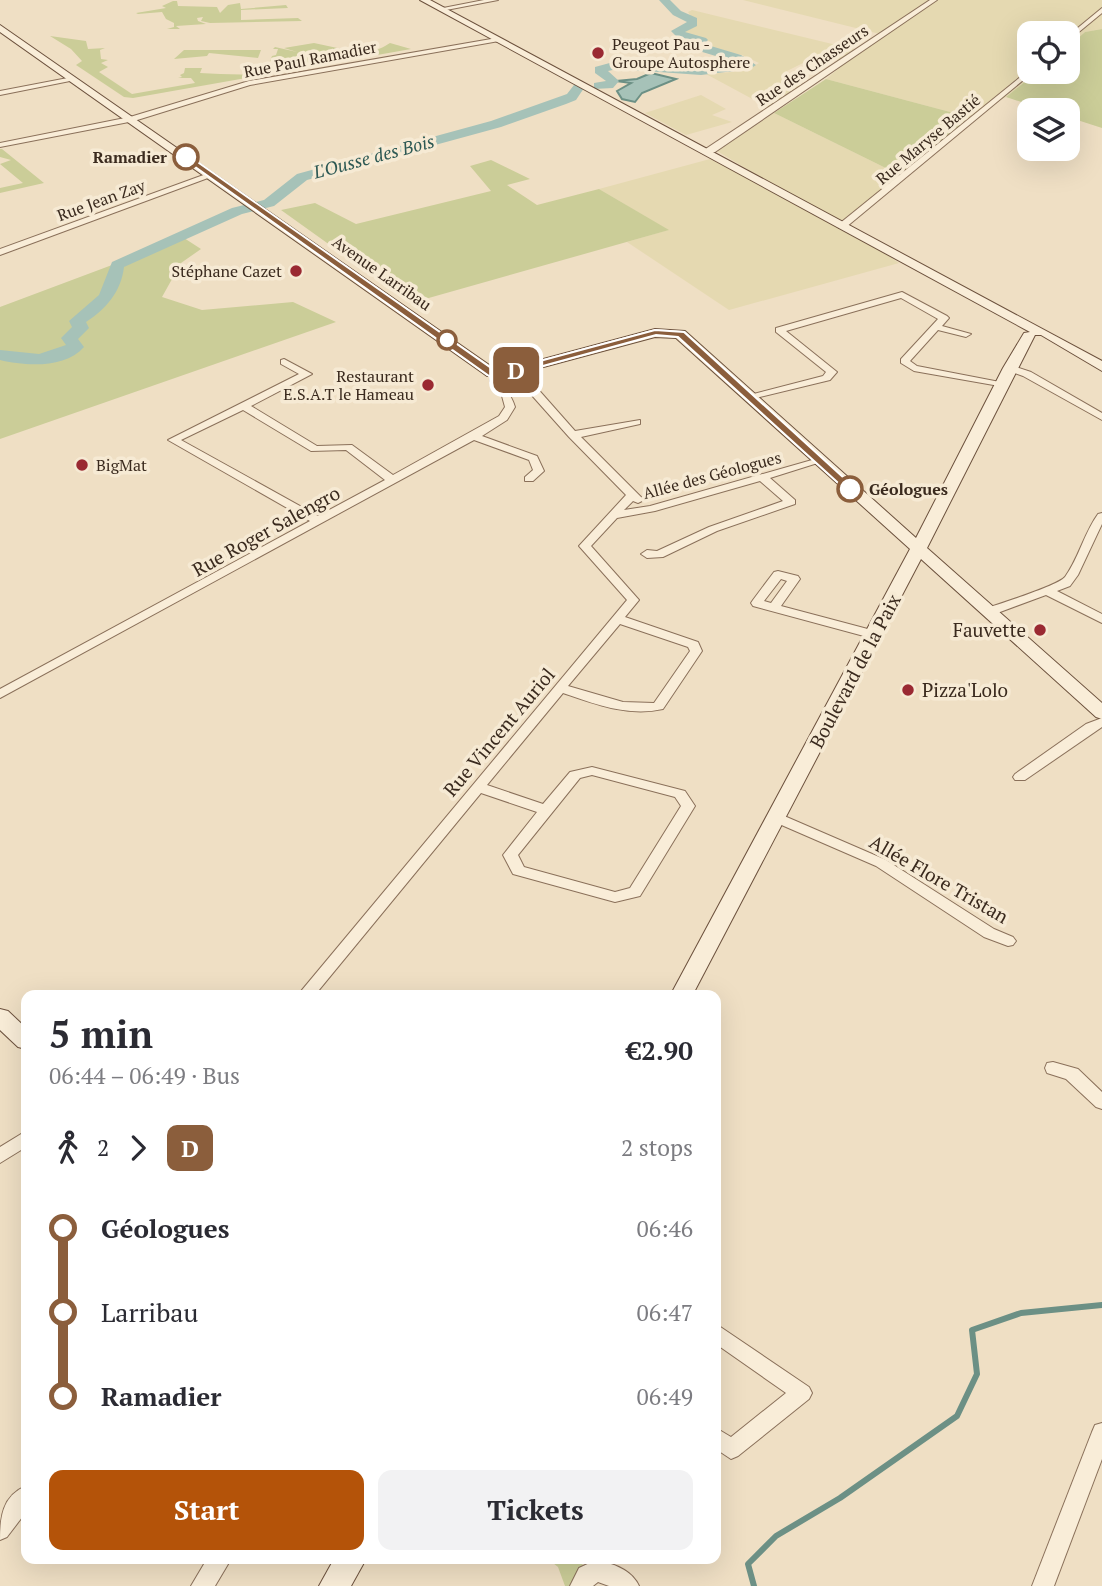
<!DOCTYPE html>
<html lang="en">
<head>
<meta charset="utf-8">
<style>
	:root { --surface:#fff; --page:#f2f2f3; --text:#2b2b33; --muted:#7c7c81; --accent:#b45309 }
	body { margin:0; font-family:"PT Serif",serif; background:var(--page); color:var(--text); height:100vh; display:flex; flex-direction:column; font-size:26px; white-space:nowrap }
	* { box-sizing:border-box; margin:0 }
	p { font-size:23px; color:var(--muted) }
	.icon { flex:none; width:38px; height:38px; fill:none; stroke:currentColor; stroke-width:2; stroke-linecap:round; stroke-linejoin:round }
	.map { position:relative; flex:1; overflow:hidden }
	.details { position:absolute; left:21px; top:990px; width:700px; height:574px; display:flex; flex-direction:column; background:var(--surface); border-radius:14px; box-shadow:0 7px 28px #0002 }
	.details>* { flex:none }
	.badge { padding:0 14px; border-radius:10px; font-size:24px; line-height:46px }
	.fabs { position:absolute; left:1017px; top:21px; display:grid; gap:14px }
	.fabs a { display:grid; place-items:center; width:63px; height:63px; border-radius:14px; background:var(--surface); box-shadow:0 7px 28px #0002; font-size:35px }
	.map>.badge { position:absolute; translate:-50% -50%; box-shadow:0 0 0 4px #fff }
	.legs { display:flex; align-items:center; gap:10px; height:77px; padding:0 28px; font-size:23px }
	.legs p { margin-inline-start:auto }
	.overview { display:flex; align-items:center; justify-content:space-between; height:119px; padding:0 28px }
	h1 { font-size:38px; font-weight:700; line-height:52px }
	.cta { display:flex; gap:14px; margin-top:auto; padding:14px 28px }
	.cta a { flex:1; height:80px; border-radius:14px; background:var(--accent); color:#fff; font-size:28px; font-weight:700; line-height:80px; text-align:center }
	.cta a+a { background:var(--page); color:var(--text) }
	ul { padding:0 28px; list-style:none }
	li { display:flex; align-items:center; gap:24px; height:84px; font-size:26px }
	li i { display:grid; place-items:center; width:10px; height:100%; margin:0 9px; background:currentColor }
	li i::after { content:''; width:18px; height:18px; margin:-9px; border:5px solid; border-radius:50%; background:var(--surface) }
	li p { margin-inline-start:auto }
	li:first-child i { background:linear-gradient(#0000 50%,currentColor 0) }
	li:last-child i { background:linear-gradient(currentColor 50%,#0000 0) }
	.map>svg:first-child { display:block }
	.farmland { fill:#e5d9b1 }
	.green { fill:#cbcd98 }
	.water { fill:#a6c2b8; stroke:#6c9085; stroke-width:2 }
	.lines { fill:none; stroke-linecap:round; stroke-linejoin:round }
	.stream { stroke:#6c9085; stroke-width:6 }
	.river { fill:#a6c2b8; fill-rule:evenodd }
	.street-casing { stroke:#8a705a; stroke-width:2 }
	.secondary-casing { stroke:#6c513d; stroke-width:2 }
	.street { fill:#f9edd8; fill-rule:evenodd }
	.secondary { fill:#f9edd8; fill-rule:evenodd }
	.line-1 { fill:#8b5e3c; stroke:#fff; stroke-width:2 }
	.poi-dot { fill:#9a2932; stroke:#f6ead4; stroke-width:2.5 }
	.stop-1-dot { fill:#fff; stroke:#8b5e3c; stroke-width:3.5 }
	.labels { text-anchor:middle; stroke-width:7; stroke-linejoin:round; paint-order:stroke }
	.far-poi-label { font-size:16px; fill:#3a2a1e; stroke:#f6ead4; text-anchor:start }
	.far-street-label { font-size:16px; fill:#3a2a1e; stroke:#f6ead4 }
	.far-stop-label { font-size:16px; font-weight:bold; fill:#3a2a1e; stroke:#f6ead4; text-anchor:end }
	.far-water-label { font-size:18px; font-style:italic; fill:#2d5954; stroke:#f6ead4 }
	.street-label { font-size:19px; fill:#3a2a1e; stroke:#f6ead4 }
	.poi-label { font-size:19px; fill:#3a2a1e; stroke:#f6ead4; text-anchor:end }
</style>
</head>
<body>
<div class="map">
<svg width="1102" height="1586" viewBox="0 0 1102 1586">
	<rect width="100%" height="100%" fill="#efdfc4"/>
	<!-- farmland -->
	<g class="farmland">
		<path d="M743,0H1102V29L1085,32L1068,47V33H1029V72H1037L1006,97L969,117L826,79L880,34Z"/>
		<path d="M692,10L857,50L840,61L819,55L787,71L790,73L784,78L802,86L769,108L706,74L745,71L759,63L742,55L711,48L709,41L685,34L683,30L696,24L688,12Z"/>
		<path d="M701,95L726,109L712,115L732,122L686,135L645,113Z"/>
		<path d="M774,113L902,176L841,224L899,263L729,310L627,242L668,230L599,189L710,159L828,218L717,151Z"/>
	</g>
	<!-- green -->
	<g class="green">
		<path d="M173,1H177L178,6L217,7L220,13L228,5L240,3L241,9L286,5L288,8L241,10V20L298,18L302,21L210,23L201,21L203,17L197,18L198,21L206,24L176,26L180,29H167L174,27V23L166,19L162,12L138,14L136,13L166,8L162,6Z"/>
		<path d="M1102,29V128L1068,117V110H1046L1006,97L1037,72H1068V47L1085,32Z"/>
		<path d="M50,36L86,41L88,49L105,48L100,50L101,59L108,60L101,63L108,67L99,72L132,94L195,83L191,78H178L182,77L180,75L184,73L185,68H202L200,73C228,74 264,78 289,67L286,62L270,61L272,56L276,55L278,49H273L275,47L297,52L284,48L314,43L342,49L324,57C341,64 377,52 390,43L411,49L133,98L124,97L76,65L82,61L71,49Z"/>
		<path d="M184,50H261L258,58L209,53L207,56L174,59Z"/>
		<path d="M826,79L969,117L902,176L774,113Z"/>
		<path d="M0,149H2L44,183L0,193V188L23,183L0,164L11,160L0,157Z"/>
		<path d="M491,160L530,179L507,185L537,205L599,189L669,230L411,303L281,210L315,203L356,224L491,191L470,166Z"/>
		<path d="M184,238L201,249L181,263L162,297L202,310L293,302L336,322L0,439V307Z"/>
		<path d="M548,1559H586L569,1586H565L558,1567Z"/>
	</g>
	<!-- water -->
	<path class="water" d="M651,73L676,79L642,93L635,102L622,99L617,91L631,83L616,81L637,79Z"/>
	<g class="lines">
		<!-- stream -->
		<path class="stream" d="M754,1586L748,1564L776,1536L840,1498L957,1416L977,1374L972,1330L1021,1313L1102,1305"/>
		<!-- river -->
		<g class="river">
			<path d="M659,0H670L681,11L697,18V26L685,32L706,38L708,40L704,44L741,55L756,65L750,69L701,75L617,69L608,71L619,81L613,88L594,89V83L606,81L595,73V67L617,61L701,67L739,63L699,51L691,45L694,41L676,36L671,31L687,22L673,15Z"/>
			<path d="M578,84L584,88L576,100L566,104L501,127L307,180L274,206L242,214L124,267C121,292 106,309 86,322L89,328L78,339L84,347C65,369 25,366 0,360V350L39,354L66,345L61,338L72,327L69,321L99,295L112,262L232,208L264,200L297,174L491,121L567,94L574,85Z"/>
		</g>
		<!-- street casing -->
		<g class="street-casing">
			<g id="street">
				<path d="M484,0H498L441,11L438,9Z"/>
				<path d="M930,0H937L715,152L705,154L701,152Z"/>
				<path d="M1102,8V13L1068,41V36Z"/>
				<path d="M497,38L499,41L250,85L134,121L0,147V143L130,117L249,81Z"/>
				<path d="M1029,70L1033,72L845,228H839V224Z"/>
				<path d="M73,77L75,80L0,95V91Z"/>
				<path d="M209,173L216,175L0,255V249Z"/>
				<path d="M902,292L947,316L949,318L942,326L971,334L966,337L938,330L910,361L917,366L1005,383V387L914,371L901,363V359L938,319L901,298L786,331L837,372L830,380L747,400L742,397L823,376L826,372L776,332V328Z"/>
				<path d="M284,359L312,374L251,406L317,446L352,445L393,475L499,416L505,407L502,396L490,381L492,373H500C502,385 511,394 515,407L507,420L482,436L537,456L544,471L533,481H525V477L533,470L529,460L474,440L0,698V689L310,521L168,440L299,374L281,364V360ZM243,410L311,451L346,450L385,480L318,516L181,440Z"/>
				<path d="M522,365L527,368L529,379L575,431L640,420V424L581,437L644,500L638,503L633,501L624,510L650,506L819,458L824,461L770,478L795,500V504L717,531L663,557L647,558L641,554L647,550L657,551L709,527L783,501L760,481L655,511L617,518L591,546L639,600L625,617L698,642L702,651L663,709C628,717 595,704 563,693L487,785L543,804L570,772L592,767L685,791L695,806L640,896L615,902L513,874L503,855L537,812L481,793L314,996H297L627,600L579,546L626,495L569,437L520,382L517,368ZM620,624L688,647L690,651L654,703L623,702L568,686ZM592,775L675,797L681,806L630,888L615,892L524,867L518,855L580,778Z"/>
				<path d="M1010,365L1031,372L1102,413V420L1023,376L1007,370L1005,368Z"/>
				<path d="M1102,513V524L1078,575L1070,586L1057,591L1102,614V623L1046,595L992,615H984L982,612L984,609C999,604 1057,586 1065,577C1079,558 1084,533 1098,514Z"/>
				<path d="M778,571L798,576L800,579L781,606L879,632L881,635L875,639L753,606L751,603L753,600L774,572ZM781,579L787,581L771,603L764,601Z"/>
				<path d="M1102,718V727L1025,780H1015L1013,777L1015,774L1086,724Z"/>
				<path d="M775,812L886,860L994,929L1013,937L1016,941L1013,945L1008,946L984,937L876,866L770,820L768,817Z"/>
				<path d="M1053,1062L1078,1069L1102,1092V1109L1096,1107L1066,1079L1047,1073L1045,1068L1047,1063Z"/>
				<path d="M26,1131V1147L0,1163V1147Z"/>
				<path d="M716,1324L809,1387L812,1393L809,1399L738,1456L731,1459L716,1449V1428L731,1437L786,1393L716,1344Z"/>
				<path d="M1102,1423V1459L1054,1586H1032L1092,1432L1095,1425Z"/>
				<path d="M26,1486V1512L7,1537L0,1540C0,1518 2,1496 26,1486Z"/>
				<path d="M207,1559H231L215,1586H191Z"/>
				<path d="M596,1560C612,1563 632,1570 639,1586H609L598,1582L593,1586H570L579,1568Z"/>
			</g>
		</g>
		<!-- secondary casing -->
		<g class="secondary-casing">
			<g id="secondary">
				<path d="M420,0H430L1102,361V371L1041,335H1035L927,548L1102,703V719L1096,717L921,559L692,996H670L910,549L676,338L655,337L510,376H487L0,32V25L495,369L510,368L655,329L685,331L916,538L1003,368L1024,333L1030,332Z"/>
				<path d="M0,1009L8,1011L26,1028V1049L18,1047L0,1030Z"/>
				<path d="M334,1559H366L351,1586H319Z"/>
			</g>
		</g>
		<!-- street -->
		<use href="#street" class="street"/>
		<!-- secondary -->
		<use href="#secondary" class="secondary"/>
	</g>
	<!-- line-1 -->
	<path class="line-1" d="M184,156H189L494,370L510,369L655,330L684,332L856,489L847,491L678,337L656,335L510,375L489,376L184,159Z"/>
	<!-- markers -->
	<g class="poi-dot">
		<circle cx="598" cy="53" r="7"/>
		<circle cx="296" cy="271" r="7"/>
		<circle cx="428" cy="385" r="7"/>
		<circle cx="82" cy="465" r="7"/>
		<circle cx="1040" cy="630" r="7"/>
		<circle cx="908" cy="690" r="7"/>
	</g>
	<g class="stop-1-dot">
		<circle cx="186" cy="157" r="12"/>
		<circle cx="447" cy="340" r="9"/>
		<circle cx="850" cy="489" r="12"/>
	</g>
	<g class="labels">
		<!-- far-poi labels -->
		<g class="far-poi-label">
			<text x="612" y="50">Peugeot Pau -<tspan x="612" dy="18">Groupe Autosphere</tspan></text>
			<text x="282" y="277" text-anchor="end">Stéphane Cazet</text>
			<text x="414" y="382" text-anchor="end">Restaurant<tspan x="414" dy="18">E.S.A.T le Hameau</tspan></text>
			<text x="96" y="471">BigMat</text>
		</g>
		<!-- far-street labels -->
		<g class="far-street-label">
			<text transform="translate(310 59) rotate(-11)" y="6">Rue Paul Ramadier</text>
			<text transform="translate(812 65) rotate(-34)" y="6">Rue des Chasseurs</text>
			<text transform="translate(928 139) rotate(-40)" y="6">Rue Maryse Bastié</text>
			<text transform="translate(101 200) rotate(-20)" y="6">Rue Jean Zay</text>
			<text transform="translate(382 273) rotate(35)" y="6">Avenue Larribau</text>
			<text transform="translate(712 475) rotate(-15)" y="6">Allée des Géologues</text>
		</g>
		<!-- far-stop labels -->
		<g class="far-stop-label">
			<text x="167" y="163">Ramadier</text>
			<text x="869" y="495" text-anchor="start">Géologues</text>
		</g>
		<!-- far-water labels -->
		<g class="far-water-label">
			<text transform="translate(374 157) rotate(-15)" y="6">L'Ousse des Bois</text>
		</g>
		<!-- street labels -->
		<g class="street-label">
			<text transform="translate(266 531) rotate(-29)" y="7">Rue Roger Salengro</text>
			<text transform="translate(855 671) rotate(-62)" y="7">Boulevard de la Paix</text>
			<text transform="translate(499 732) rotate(-50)" y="7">Rue Vincent Auriol</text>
			<text transform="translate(939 879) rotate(30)" y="7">Allée Flore Tristan</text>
		</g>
		<!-- poi labels -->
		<g class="poi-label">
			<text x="1026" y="637">Fauvette</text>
			<text x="922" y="697" text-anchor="start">Pizza'Lolo</text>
		</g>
	</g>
</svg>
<div class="fabs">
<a><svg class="icon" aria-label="locate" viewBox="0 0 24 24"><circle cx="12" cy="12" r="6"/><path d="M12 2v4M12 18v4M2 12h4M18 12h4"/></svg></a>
<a><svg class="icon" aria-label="layers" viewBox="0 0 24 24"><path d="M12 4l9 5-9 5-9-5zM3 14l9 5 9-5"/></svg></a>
</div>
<b class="badge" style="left:516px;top:370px;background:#8b5e3c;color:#fff">D</b>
<section class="details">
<div class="overview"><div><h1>5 min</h1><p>06:44 – 06:49 · Bus</p></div><b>€2.90</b></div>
<div class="legs"><svg class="icon" aria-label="walk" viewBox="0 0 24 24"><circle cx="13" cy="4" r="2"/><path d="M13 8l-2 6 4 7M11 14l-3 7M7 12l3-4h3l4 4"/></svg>2<svg class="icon" aria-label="forward" viewBox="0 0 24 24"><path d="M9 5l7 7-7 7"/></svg><b class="badge" style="background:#8b5e3c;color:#fff">D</b><p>2 stops</p></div>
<ul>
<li><i style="color:#8b5e3c"></i><b>Géologues</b><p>06:46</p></li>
<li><i style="color:#8b5e3c"></i><span>Larribau</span><p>06:47</p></li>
<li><i style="color:#8b5e3c"></i><b>Ramadier</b><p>06:49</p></li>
</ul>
<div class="cta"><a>Start</a><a>Tickets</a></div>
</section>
</div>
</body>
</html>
